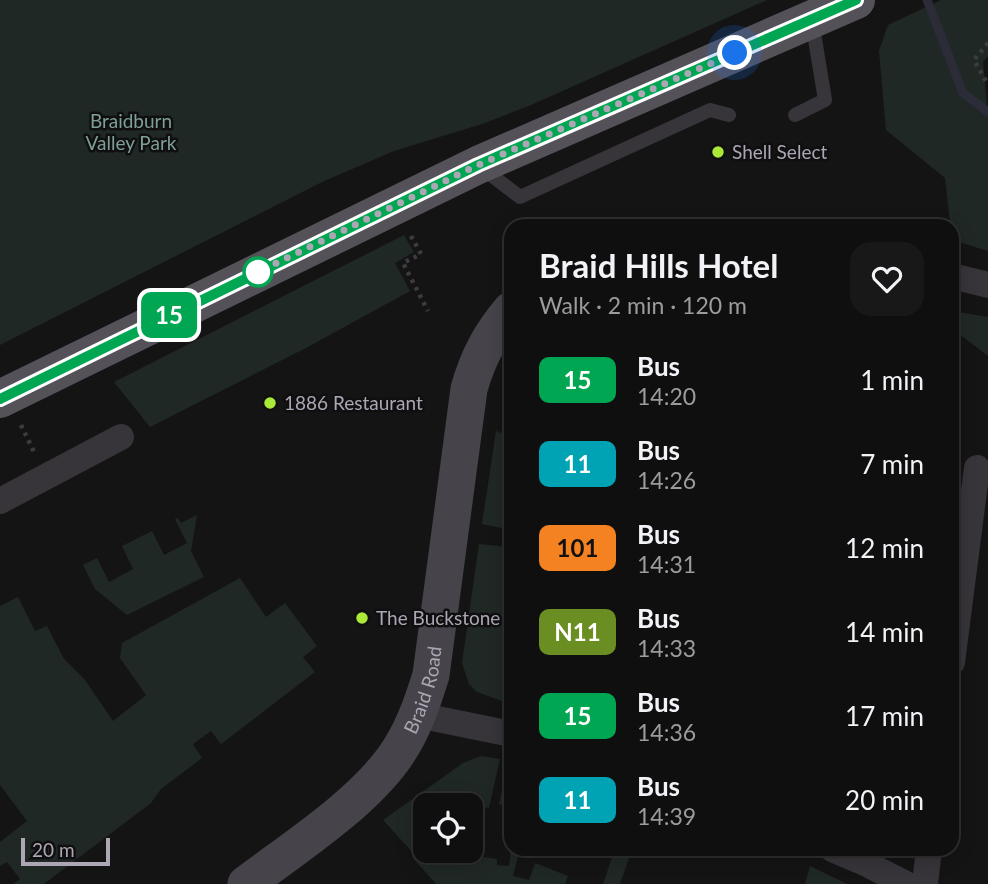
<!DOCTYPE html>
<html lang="en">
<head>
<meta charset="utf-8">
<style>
	:root { --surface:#100f10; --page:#191819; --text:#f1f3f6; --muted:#9c9c9f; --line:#302f30 }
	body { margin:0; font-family:Lato,sans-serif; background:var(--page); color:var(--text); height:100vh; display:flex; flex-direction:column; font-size:26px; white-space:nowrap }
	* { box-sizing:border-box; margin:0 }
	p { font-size:23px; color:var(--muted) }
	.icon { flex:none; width:38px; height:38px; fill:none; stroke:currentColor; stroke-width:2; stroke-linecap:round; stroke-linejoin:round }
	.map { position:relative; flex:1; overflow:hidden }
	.sheet { position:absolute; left:504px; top:219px; width:455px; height:637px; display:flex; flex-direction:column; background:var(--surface); border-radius:21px; box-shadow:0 4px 18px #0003,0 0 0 2px var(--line) }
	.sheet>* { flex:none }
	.badge { padding:0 14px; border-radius:10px; font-size:24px; line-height:46px }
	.tools { position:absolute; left:413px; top:793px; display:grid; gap:14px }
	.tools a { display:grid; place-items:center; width:70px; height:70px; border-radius:14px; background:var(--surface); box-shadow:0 4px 18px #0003,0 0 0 2px var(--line); font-size:35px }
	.scale { position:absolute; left:21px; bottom:18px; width:89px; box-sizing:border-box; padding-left:7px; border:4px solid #aca6b5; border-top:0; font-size:19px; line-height:24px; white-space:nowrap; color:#aca6b5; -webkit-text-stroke:5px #100f10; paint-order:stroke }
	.you { position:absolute; width:35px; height:35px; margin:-18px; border:5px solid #fff; border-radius:50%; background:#1a73e8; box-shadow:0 0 0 10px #1a73e833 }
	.map>.badge { position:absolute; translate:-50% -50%; box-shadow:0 0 0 4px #fff }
	.round { display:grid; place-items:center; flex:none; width:74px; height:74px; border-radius:21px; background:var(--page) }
	.overview { display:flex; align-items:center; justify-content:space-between; height:119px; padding:0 35px }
	h1 { font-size:33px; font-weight:700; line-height:52px }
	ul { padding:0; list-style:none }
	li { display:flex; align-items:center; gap:21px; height:84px; padding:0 35px }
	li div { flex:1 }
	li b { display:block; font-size:26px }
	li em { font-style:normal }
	li .badge { min-width:77px; font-weight:700; text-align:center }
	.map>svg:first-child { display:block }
	.green { fill:#202826 }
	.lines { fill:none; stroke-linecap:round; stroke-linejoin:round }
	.stream { stroke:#2c2b38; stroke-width:9 }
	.path { stroke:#3d3b41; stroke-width:4.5; stroke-dasharray:3.5 5; stroke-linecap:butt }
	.lane { stroke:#38353a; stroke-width:14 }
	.street { stroke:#38353a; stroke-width:26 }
	.secondary { stroke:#46434a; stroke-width:37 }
	.primary { stroke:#555159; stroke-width:38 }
	.line-casing { stroke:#fff; stroke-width:16 }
	.line { stroke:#00a651; stroke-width:10 }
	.walk { stroke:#aca6b5; stroke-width:7; stroke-dasharray:0 12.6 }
	.poi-dot { fill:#abe938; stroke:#100f10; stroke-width:2.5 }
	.stop-dot { fill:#fff; stroke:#00a651; stroke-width:3.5 }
	.labels { text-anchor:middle; stroke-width:5; stroke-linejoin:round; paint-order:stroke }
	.park-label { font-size:19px; fill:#7e9f97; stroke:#100f10 }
	.poi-label { font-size:19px; fill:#aca6b5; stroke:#100f10; text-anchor:start }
	.street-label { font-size:19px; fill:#aca6b5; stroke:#100f10 }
</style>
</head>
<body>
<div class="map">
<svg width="988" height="884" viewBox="0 0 988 884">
	<rect width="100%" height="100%" fill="#151415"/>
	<!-- green -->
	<g class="green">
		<path d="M0,0H767L531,105L482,124L394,151L322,182L0,345Z"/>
		<path d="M941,0H988V56L983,62L988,117V251L952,240L945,178L886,130L879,51L888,25Z"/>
		<path d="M404,235L414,252L395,263L410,291L306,348L150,427L114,382Z"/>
		<path d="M952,311L988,317V356L959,334L952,342Z"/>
		<path d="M496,431L511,436V530L482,524Z"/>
		<path d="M197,515L191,551L204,577L127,615L95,589L83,565L97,558L109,582L133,569L122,546L152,531L164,555L187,543L175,519L178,518L181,523Z"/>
		<path d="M479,544L511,547V633L507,649L511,650V704L477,692L469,684L462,663Z"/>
		<path d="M240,578L266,617L285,603L317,646L303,657L315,672L221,744L211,731L193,744L202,758L161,789L151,803L44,884H13L20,879L7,862L0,866V842L27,821L0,785V606L18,597L35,631L47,626L64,659L85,680L113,721L146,695L120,658L122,643Z"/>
		<path d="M481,756L500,759L489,808L471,805H425V850L460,851L472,853V856L497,859V865L509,866L511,849H520L513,876L529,880L535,863L568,876L565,884H436L412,857L414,854L383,820L463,763Z"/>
		<path d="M508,762L511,763V808L499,804Z"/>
		<path d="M615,849H632L620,884H603Z"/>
		<path d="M810,866L843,882L847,884H805Z"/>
	</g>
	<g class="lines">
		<!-- stream -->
		<path class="stream" d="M927,0L963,93L988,112"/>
		<!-- path -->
		<g class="path">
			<path d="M988,43L974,60L988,85"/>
			<path d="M411,236L421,254L403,263L428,311"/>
			<path d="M21,425L34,452"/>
		</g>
		<!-- lane -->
		<g class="lane">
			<path d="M795,115L825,100L812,21"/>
			<path d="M482,168L520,197L710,110L729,115"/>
		</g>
		<!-- street -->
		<g class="street">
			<path d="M952,276L988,285"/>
			<path d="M0,501L121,437"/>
			<path d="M952,662L977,468"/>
			<path d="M418,715L511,734"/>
			<path d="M832,849L865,863L906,884"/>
			<path d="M925,884L929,849"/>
		</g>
		<!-- secondary -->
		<path class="secondary" id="s1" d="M246,884C294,848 359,806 394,758C412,733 422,704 431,675L469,389C478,357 490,335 511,310"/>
		<!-- primary -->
		<path class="primary" d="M0,399L478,165L856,0"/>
	</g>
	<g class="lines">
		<!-- line casing -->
		<g class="line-casing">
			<path id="line" d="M0,399L478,165L856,0"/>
		</g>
		<!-- line -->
		<use href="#line" class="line"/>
		<!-- walk -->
		<path class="walk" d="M258,272L250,276L478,165L735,53"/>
	</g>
	<!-- markers -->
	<g class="poi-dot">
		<circle cx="718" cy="152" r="7"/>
		<circle cx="270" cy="403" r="7"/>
		<circle cx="362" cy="618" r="7"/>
	</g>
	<circle class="stop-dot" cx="258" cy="272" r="14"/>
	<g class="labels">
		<!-- park labels -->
		<g class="park-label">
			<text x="131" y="128">Braidburn<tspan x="131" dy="22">Valley Park</tspan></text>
		</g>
		<!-- poi labels -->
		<g class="poi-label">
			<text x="732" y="159">Shell Select</text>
			<text x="284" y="410">1886 Restaurant</text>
			<text x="376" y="625">The Buckstone</text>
		</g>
		<!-- street labels -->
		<g class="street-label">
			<text dy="7" stroke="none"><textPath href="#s1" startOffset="270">Braid Road</textPath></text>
		</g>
	</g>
</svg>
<div class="tools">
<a><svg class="icon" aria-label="locate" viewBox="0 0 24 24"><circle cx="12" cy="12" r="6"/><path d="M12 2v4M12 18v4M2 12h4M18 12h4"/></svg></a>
</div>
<div class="scale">20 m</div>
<div class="you" style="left:735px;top:53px"></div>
<b class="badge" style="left:169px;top:315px;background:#00a651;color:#fff">15</b>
<section class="sheet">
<div class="overview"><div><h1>Braid Hills Hotel</h1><p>Walk · 2 min · 120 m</p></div><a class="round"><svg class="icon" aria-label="heart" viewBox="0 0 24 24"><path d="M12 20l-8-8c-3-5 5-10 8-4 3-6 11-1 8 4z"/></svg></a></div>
<ul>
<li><span class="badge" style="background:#00a651;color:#fff">15</span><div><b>Bus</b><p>14:20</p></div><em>1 min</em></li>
<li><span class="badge" style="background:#00a3b4;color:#fff">11</span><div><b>Bus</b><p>14:26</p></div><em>7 min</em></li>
<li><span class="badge" style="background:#f58220;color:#111">101</span><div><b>Bus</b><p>14:31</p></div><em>12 min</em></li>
<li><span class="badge" style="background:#6b8e23;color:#fff">N11</span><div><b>Bus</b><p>14:33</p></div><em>14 min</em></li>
<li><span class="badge" style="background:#00a651;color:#fff">15</span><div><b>Bus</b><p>14:36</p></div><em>17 min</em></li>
<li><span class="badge" style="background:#00a3b4;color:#fff">11</span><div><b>Bus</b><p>14:39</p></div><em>20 min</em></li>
</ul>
</section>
</div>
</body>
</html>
